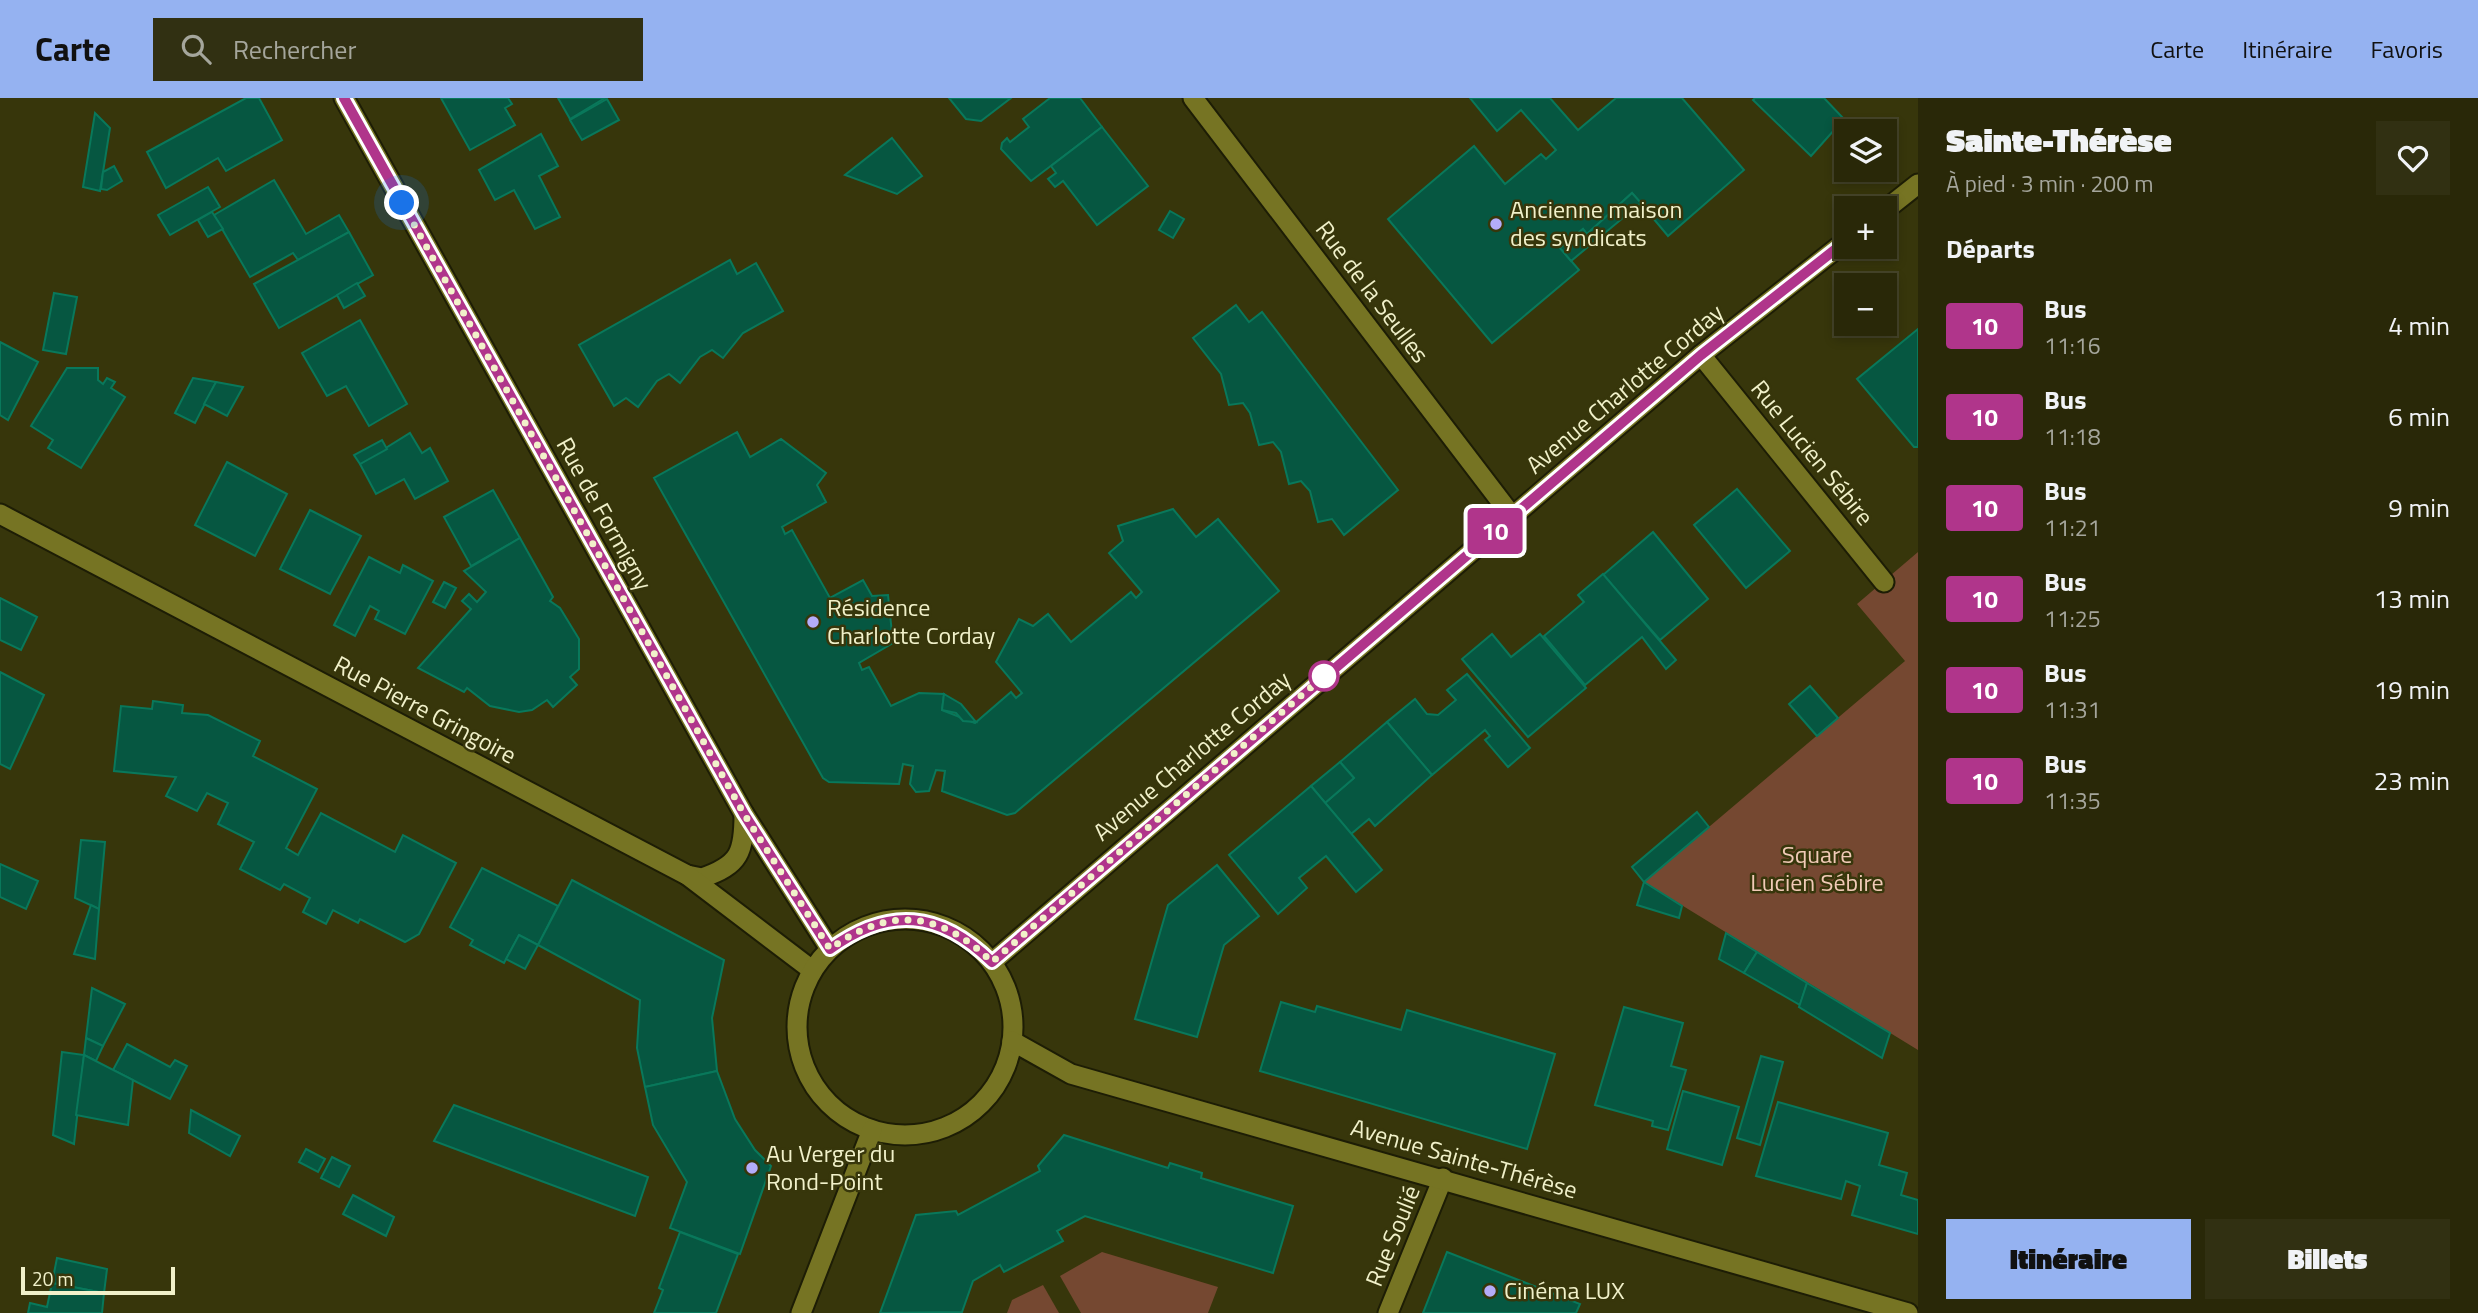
<!DOCTYPE html>
<html lang="fr">
<head>
<meta charset="utf-8">
<style>
	:root { --surface:#292808; --page:#313012; --text:#f1f3f6; --muted:#a5a69c; --line:#454429; --accent:#95b2f1 }
	body { margin:0; font-family:"Titillium Web",sans-serif; background:var(--page); color:var(--text); height:100vh; display:flex; flex-direction:column; font-size:26px; white-space:nowrap }
	* { box-sizing:border-box; margin:0 }
	p { font-size:23px; color:var(--muted) }
	.icon { flex:none; width:38px; height:38px; fill:none; stroke:currentColor; stroke-width:2; stroke-linecap:round; stroke-linejoin:round }
	.map { position:relative; flex:1; overflow:hidden }
	.drawer { display:flex; flex-direction:column; background:var(--surface); width:560px }
	.drawer>* { flex:none }
	.badge { padding:0 14px; border-radius:5px; font-size:24px; line-height:46px }
	.tools { position:absolute; left:1834px; top:21px; display:grid; gap:14px }
	.tools a { display:grid; place-items:center; width:63px; height:63px; border-radius:0px; background:var(--surface); box-shadow:0 4px 10px #0003,0 0 0 2px var(--line); font-size:35px }
	.scale { position:absolute; left:21px; bottom:18px; width:154px; box-sizing:border-box; padding-left:7px; border:4px solid #f1f1ca; border-top:0; font-size:19px; line-height:24px; white-space:nowrap; color:#f1f1ca; -webkit-text-stroke:5px #37360b; paint-order:stroke }
	.you { position:absolute; width:35px; height:35px; margin:-18px; border:5px solid #fff; border-radius:50%; background:#1a73e8; box-shadow:0 0 0 10px #1a73e833 }
	.map>.badge { position:absolute; translate:-50% -50%; box-shadow:0 0 0 4px #fff }
	h2 { padding:0 28px; font-size:26px; line-height:63px }
	.round { display:grid; place-items:center; flex:none; width:74px; height:74px; border-radius:0px; background:var(--page) }
	.head { display:flex; align-items:center; justify-content:space-between; height:119px; padding:0 28px }
	h1 { font-size:33px; font-weight:800; line-height:52px }
	.primary-button { display:flex; gap:14px; margin-top:auto; padding:14px 28px }
	.primary-button a { flex:1; height:80px; border-radius:0px; background:var(--accent); color:#111; font-size:28px; font-weight:800; line-height:80px; text-align:center }
	.primary-button a+a { background:var(--page); color:var(--text) }
	ul { padding:0; list-style:none }
	li { display:flex; align-items:center; gap:21px; height:91px; padding:0 28px }
	li div { flex:1 }
	li b { display:block; font-size:26px }
	li em { font-style:normal }
	li .badge { min-width:77px; font-weight:700; text-align:center }
	header { display:flex; align-items:center; gap:42px; box-sizing:border-box; height:98px; padding:0 35px; background:var(--accent); color:#111 }
	header strong { font-size:33px }
	nav { display:flex; gap:38px; margin-inline-start:auto; font-size:24px }
	.search { width:490px; height:63px; background:var(--page); display:flex; align-items:center; gap:18px; box-sizing:border-box; padding:0 24px; border-radius:0px; color:var(--muted); font-size:26px }
	main { display:flex; flex:1; min-height:0 }
	.map>svg:first-child { display:block }
	.green { fill:#754831 }
	.building { fill:#065741; stroke:#09785b; stroke-width:2 }
	.lines { fill:none; stroke-linecap:round; stroke-linejoin:round }
	.service-casing { stroke:#1d1d05; stroke-width:23 }
	.minor-casing { stroke:#1d1d05; stroke-width:23 }
	.tertiary-casing { stroke:#1d1d05; stroke-width:23 }
	.service { stroke:#767423; stroke-width:19 }
	.minor { stroke:#767423; stroke-width:19 }
	.tertiary { stroke:#767423; stroke-width:19 }
	.line-casing { stroke:#fff; stroke-width:16 }
	.line { stroke:#b0358b; stroke-width:10 }
	.walk { stroke:#f1f1ca; stroke-width:7; stroke-dasharray:0 12.6 }
	.poi-dot { fill:#b4acf9; stroke:#37360b; stroke-width:2.5 }
	.stop-dot { fill:#fff; stroke:#b0358b; stroke-width:3.5 }
	.labels { text-anchor:middle; stroke-width:5; stroke-linejoin:round; paint-order:stroke }
	.poi-label { font-size:24px; fill:#f1f1ca; stroke:#37360b; text-anchor:start }
	.street-label { font-size:24px; fill:#f1f1ca; stroke:#37360b }
	.park-label { font-size:24px; fill:#f1cab7; stroke:#37360b }
</style>
</head>
<body>
<header>
<strong>Carte</strong>
<div class="search"><svg class="icon" aria-label="search" viewBox="0 0 24 24"><circle cx="10" cy="10" r="6"/><path d="M15 15l6 6"/></svg>Rechercher</div>
<nav><a>Carte</a><a>Itinéraire</a><a>Favoris</a></nav>
</header>
<main>
<div class="map">
<svg width="1918" height="1215" viewBox="0 0 1918 1215">
	<rect width="100%" height="100%" fill="#37360b"/>
	<!-- green -->
	<g class="green">
		<path d="M1918,454V952L1644,784L1905,563L1857,506Z"/>
		<path d="M1102,1154L1218,1189L1208,1215H1081L1060,1178Z"/>
		<path d="M1043,1187L1059,1215H1007L1012,1202Z"/>
	</g>
	<!-- building -->
	<g class="building">
		<path d="M246,0H259L282,42L226,73L218,60L166,90L147,54Z"/>
		<path d="M441,0H508L512,6L505,10L515,27L470,52Z"/>
		<path d="M558,0H605L570,21Z"/>
		<path d="M949,0H1011L981,23L966,21Z"/>
		<path d="M1050,0H1080L1102,29L1031,83L1001,51L1002,45L1007,40L1010,44L1029,29L1023,21Z"/>
		<path d="M1470,0H1550L1578,32L1616,0H1682L1744,72L1668,138L1632,95L1587,136L1583,131L1560,150L1579,172L1492,245L1388,121L1474,48L1505,86L1541,56L1546,61L1556,52L1521,12L1497,33Z"/>
		<path d="M1755,0H1824L1844,21L1811,58L1753,2Z"/>
		<path d="M607,1L619,22L582,42L570,22Z"/>
		<path d="M95,15L110,30L100,93L83,89Z"/>
		<path d="M1102,29L1148,88L1097,127L1063,83L1055,89L1048,81L1056,75L1051,68Z"/>
		<path d="M541,36L558,68L539,78L560,119L535,131L514,92L495,102L479,72Z"/>
		<path d="M892,40L922,78L897,96L845,77Z"/>
		<path d="M114,68L122,83L107,92L101,91L103,74Z"/>
		<path d="M274,82L306,136L339,117L349,134L298,162L293,155L250,179L214,117Z"/>
		<path d="M208,89L220,109L170,137L158,117Z"/>
		<path d="M1632,95L1641,105L1571,163L1560,150L1583,131L1587,136Z"/>
		<path d="M1170,113L1184,121L1173,140L1159,132Z"/>
		<path d="M212,114L223,131L208,139L198,122Z"/>
		<path d="M349,134L373,177L279,230L254,186Z"/>
		<path d="M730,162L737,176L756,165L783,213L743,235L723,260L712,252L700,259L680,285L669,276L657,283L638,309L626,300L614,308L579,247Z"/>
		<path d="M357,185L365,198L344,210L337,197Z"/>
		<path d="M54,195L77,199L66,256L43,252Z"/>
		<path d="M1236,207L1249,224L1262,214L1398,392L1344,437L1332,421L1318,424L1310,393L1301,383L1289,386L1281,354L1273,344L1259,347L1250,315L1243,305L1229,307L1221,276L1193,240Z"/>
		<path d="M360,222L407,306L369,328L346,288L327,298L302,255Z"/>
		<path d="M1918,231V349H1914L1857,281Z"/>
		<path d="M0,244L38,264L8,322L0,317Z"/>
		<path d="M67,270H98V282L103,286L107,280L115,284L111,290L125,299L81,370L48,350L53,342L31,328Z"/>
		<path d="M193,280L216,284L195,325L175,315Z"/>
		<path d="M216,284L243,289L227,318L204,306Z"/>
		<path d="M737,334L750,359L781,341L826,375L817,387L826,404L782,429L785,436L792,432L830,500L863,482L872,498L888,497L893,545L859,565L862,572L869,569L891,608L919,595L944,596L942,612L975,625L1011,594L1016,600L1022,595L996,564L1019,521L1033,528L1048,516L1071,544L1131,494L1136,500L1142,494L1109,455L1123,443L1118,428L1173,411L1196,439L1218,421L1279,493L1015,715L1007,717L942,693L945,673L936,672L929,693L916,694L910,686L913,668L903,666L899,686L829,684L823,680L654,380Z"/>
		<path d="M410,335L422,355L430,350L448,383L415,401L404,381L376,396L360,366Z"/>
		<path d="M382,342L387,351L360,366L354,357Z"/>
		<path d="M227,364L287,396L255,458L195,427Z"/>
		<path d="M1737,391L1790,453L1746,490L1694,427Z"/>
		<path d="M493,392L520,440L471,468L444,419Z"/>
		<path d="M310,412L361,438L330,496L280,471Z"/>
		<path d="M1653,434L1708,501L1660,542L1603,477Z"/>
		<path d="M520,440L553,499L550,503L560,510L579,541V571L570,579L577,587L553,609L547,602L532,612L519,614L490,608L467,590L464,594L418,570L471,511L462,503L469,496L477,504L486,494L464,473Z"/>
		<path d="M369,459L400,475L403,467L433,483L405,536L375,521L379,513L370,508L355,538L334,527Z"/>
		<path d="M1603,476L1676,562L1666,571L1642,539L1585,587L1544,538L1584,504L1578,497Z"/>
		<path d="M444,484L456,490L445,510L433,504Z"/>
		<path d="M0,500L37,519L21,552L0,542Z"/>
		<path d="M1492,536L1511,559L1540,536L1586,590L1528,639L1462,561Z"/>
		<path d="M0,574L44,597L10,671L0,666Z"/>
		<path d="M1467,576L1530,650L1508,669L1485,642L1490,638L1485,632L1432,677L1387,624L1415,601L1427,616L1438,617L1456,602L1447,592Z"/>
		<path d="M1810,588L1838,620L1817,638L1789,606Z"/>
		<path d="M944,596L961,606L976,624L963,623L956,615L942,612Z"/>
		<path d="M153,603L183,607L182,615L208,617L260,643L253,658L317,691L286,750L298,757L321,715L395,754L403,737L456,765L419,836L405,844L360,821L358,825L333,812L326,826L303,814L310,800L284,786L280,792L240,771L254,744L218,726L228,705L207,695L197,713L166,698L176,679L114,673L121,608L152,611Z"/>
		<path d="M1387,624L1432,677L1375,728L1369,721L1351,736L1325,705L1354,680L1340,664Z"/>
		<path d="M1340,664L1354,680L1325,705L1311,688Z"/>
		<path d="M1311,688L1382,772L1356,794L1326,758L1299,780L1307,790L1278,816L1229,757Z"/>
		<path d="M1697,714L1709,729L1644,784L1632,769Z"/>
		<path d="M81,742L105,744L99,811L75,800Z"/>
		<path d="M0,766L38,783L26,811L0,799Z"/>
		<path d="M1217,767L1259,818L1224,847L1197,939L1135,921L1168,807Z"/>
		<path d="M482,770L558,808L538,847L519,837L504,865L470,847L473,842L450,829Z"/>
		<path d="M572,782L724,862L712,920L717,973L645,989L637,950L640,902L538,847Z"/>
		<path d="M1644,784L1682,808L1679,820L1637,807Z"/>
		<path d="M91,807L99,811L95,861L74,856Z"/>
		<path d="M1726,835L1757,854L1744,875L1719,861Z"/>
		<path d="M519,837L538,847L525,871L506,861Z"/>
		<path d="M1757,854L1807,885L1800,907L1744,875Z"/>
		<path d="M1807,885L1890,935L1882,960L1799,909Z"/>
		<path d="M92,890L125,906L103,948L86,940Z"/>
		<path d="M1281,904L1315,914L1317,908L1401,932L1407,912L1555,956L1527,1051L1260,973Z"/>
		<path d="M1624,909L1683,925L1671,968L1686,972L1668,1032L1652,1028L1653,1023L1595,1007Z"/>
		<path d="M86,940L103,948L96,963L84,957Z"/>
		<path d="M127,946L170,969L175,962L187,968L170,1001L113,972Z"/>
		<path d="M62,954L84,957L74,1046L53,1037Z"/>
		<path d="M84,957L133,982L128,1027L76,1017Z"/>
		<path d="M1761,958L1783,964L1760,1047L1737,1040Z"/>
		<path d="M717,973L735,1021L755,1052L771,1068L740,1156L670,1130L687,1084L653,1027L645,989Z"/>
		<path d="M1683,993L1739,1009L1722,1067L1667,1051Z"/>
		<path d="M1778,1004L1888,1035L1879,1067L1907,1075L1901,1097L1918,1102V1136L1852,1117L1860,1088L1846,1083L1841,1101L1756,1078Z"/>
		<path d="M454,1007L648,1079L635,1118L434,1043Z"/>
		<path d="M191,1012L240,1038L230,1058L189,1035Z"/>
		<path d="M1064,1037L1168,1070L1170,1065L1202,1075L1201,1080L1293,1108L1273,1175L1085,1118L1057,1133L1063,1143L1004,1174L1000,1167L973,1183L962,1214L880,1215L916,1117L956,1113L958,1117L1040,1073L1038,1068Z"/>
		<path d="M306,1051L325,1061L318,1074L299,1064Z"/>
		<path d="M332,1059L350,1068L339,1089L321,1080Z"/>
		<path d="M353,1097L394,1119L386,1138L343,1116Z"/>
		<path d="M680,1134L738,1156L716,1215H654L663,1192L659,1190Z"/>
		<path d="M1447,1154L1580,1206L1576,1215H1423Z"/>
		<path d="M57,1160L107,1171L104,1195L52,1185Z"/>
		<path d="M52,1185L104,1195L102,1215H28L30,1205L47,1209Z"/>
	</g>
	<g class="lines">
		<!-- service casing -->
		<g class="service-casing">
			<g id="service">
				<path d="M1701,257L1884,484"/>
				<path d="M687,777L702,780C740,767 744,754 744,716"/>
			</g>
		</g>
		<!-- minor casing -->
		<g class="minor-casing">
			<g id="minor">
				<path d="M1193,0L1512,418"/>
				<path d="M0,416L687,777L812,872"/>
				<path d="M1388,1215L1443,1080"/>
			</g>
		</g>
		<!-- tertiary casing -->
		<g class="tertiary-casing">
			<g id="tertiary">
				<path d="M344,0L744,716L830,851"/>
				<path d="M1885,112L1918,86"/>
				<circle cx="905" cy="929" r="108"/>
				<path d="M992,864L1701,257L1846,143"/>
				<path d="M1012,943L1071,976L1908,1215"/>
				<path d="M801,1215L872,1032"/>
			</g>
		</g>
		<!-- service -->
		<use href="#service" class="service"/>
		<!-- minor -->
		<use href="#minor" class="minor"/>
		<!-- tertiary -->
		<use href="#tertiary" class="tertiary"/>
	</g>
	<g class="lines">
		<!-- line casing -->
		<g class="line-casing">
			<path id="line" d="M344,0L744,716L830,851C889,808 940,813 992,864L1701,257L1846,143"/>
		</g>
		<!-- line -->
		<use href="#line" class="line"/>
		<!-- walk -->
		<path class="walk" d="M402,105L744,716L830,851C889,808 940,813 992,864L1331,572L1324,578"/>
	</g>
	<!-- markers -->
	<g class="poi-dot">
		<circle cx="1496" cy="126" r="7"/>
		<circle cx="813" cy="524" r="7"/>
		<circle cx="752" cy="1070" r="7"/>
		<circle cx="1490" cy="1193" r="7"/>
	</g>
	<circle class="stop-dot" cx="1324" cy="578" r="14"/>
	<g class="labels">
		<!-- poi labels -->
		<g class="poi-label">
			<text x="1510" y="120">Ancienne maison<tspan x="1510" dy="28">des syndicats</tspan></text>
			<text x="827" y="518">Résidence<tspan x="827" dy="28">Charlotte Corday</tspan></text>
			<text x="766" y="1064">Au Verger du<tspan x="766" dy="28">Rond-Point</tspan></text>
			<text x="1504" y="1201">Cinéma LUX</text>
		</g>
		<!-- street labels -->
		<g class="street-label">
			<text transform="translate(1372 194) rotate(53)" y="8">Rue de la Seulles</text>
			<text transform="translate(1625 291) rotate(-40)" y="8">Avenue Charlotte Corday</text>
			<text transform="translate(1812 355) rotate(51)" y="8">Rue Lucien Sébire</text>
			<text transform="translate(604 416) rotate(61)" y="8">Rue de Formigny</text>
			<text transform="translate(425 612) rotate(28)" y="8">Rue Pierre Gringoire</text>
			<text transform="translate(1192 658) rotate(-40)" y="8">Avenue Charlotte Corday</text>
			<text transform="translate(1464 1061) rotate(16)" y="8">Avenue Sainte-Thérèse</text>
			<text transform="translate(1393 1138) rotate(-68)" y="8">Rue Soulié</text>
		</g>
		<!-- park labels -->
		<g class="park-label">
			<text x="1817" y="765">Square<tspan x="1817" dy="28">Lucien Sébire</tspan></text>
		</g>
	</g>
</svg>
<div class="tools">
<a><svg class="icon" aria-label="layers" viewBox="0 0 24 24"><path d="M12 4l9 5-9 5-9-5zM3 14l9 5 9-5"/></svg></a>
<a>+</a>
<a>−</a>
</div>
<div class="scale">20 m</div>
<div class="you" style="left:402px;top:105px"></div>
<b class="badge" style="left:1495px;top:433px;background:#b0358b;color:#fff">10</b>
</div>
<section class="drawer">
<div class="head"><div><h1>Sainte-Thérèse</h1><p>À pied · 3 min · 200 m</p></div><a class="round"><svg class="icon" aria-label="heart" viewBox="0 0 24 24"><path d="M12 20l-8-8c-3-5 5-10 8-4 3-6 11-1 8 4z"/></svg></a></div>
<h2>Départs</h2>
<ul>
<li><span class="badge" style="background:#b0358b;color:#fff">10</span><div><b>Bus</b><p>11:16</p></div><em>4 min</em></li>
<li><span class="badge" style="background:#b0358b;color:#fff">10</span><div><b>Bus</b><p>11:18</p></div><em>6 min</em></li>
<li><span class="badge" style="background:#b0358b;color:#fff">10</span><div><b>Bus</b><p>11:21</p></div><em>9 min</em></li>
<li><span class="badge" style="background:#b0358b;color:#fff">10</span><div><b>Bus</b><p>11:25</p></div><em>13 min</em></li>
<li><span class="badge" style="background:#b0358b;color:#fff">10</span><div><b>Bus</b><p>11:31</p></div><em>19 min</em></li>
<li><span class="badge" style="background:#b0358b;color:#fff">10</span><div><b>Bus</b><p>11:35</p></div><em>23 min</em></li>
</ul>
<div class="primary-button"><a>Itinéraire</a><a>Billets</a></div>
</section>
</main>
</body>
</html>
